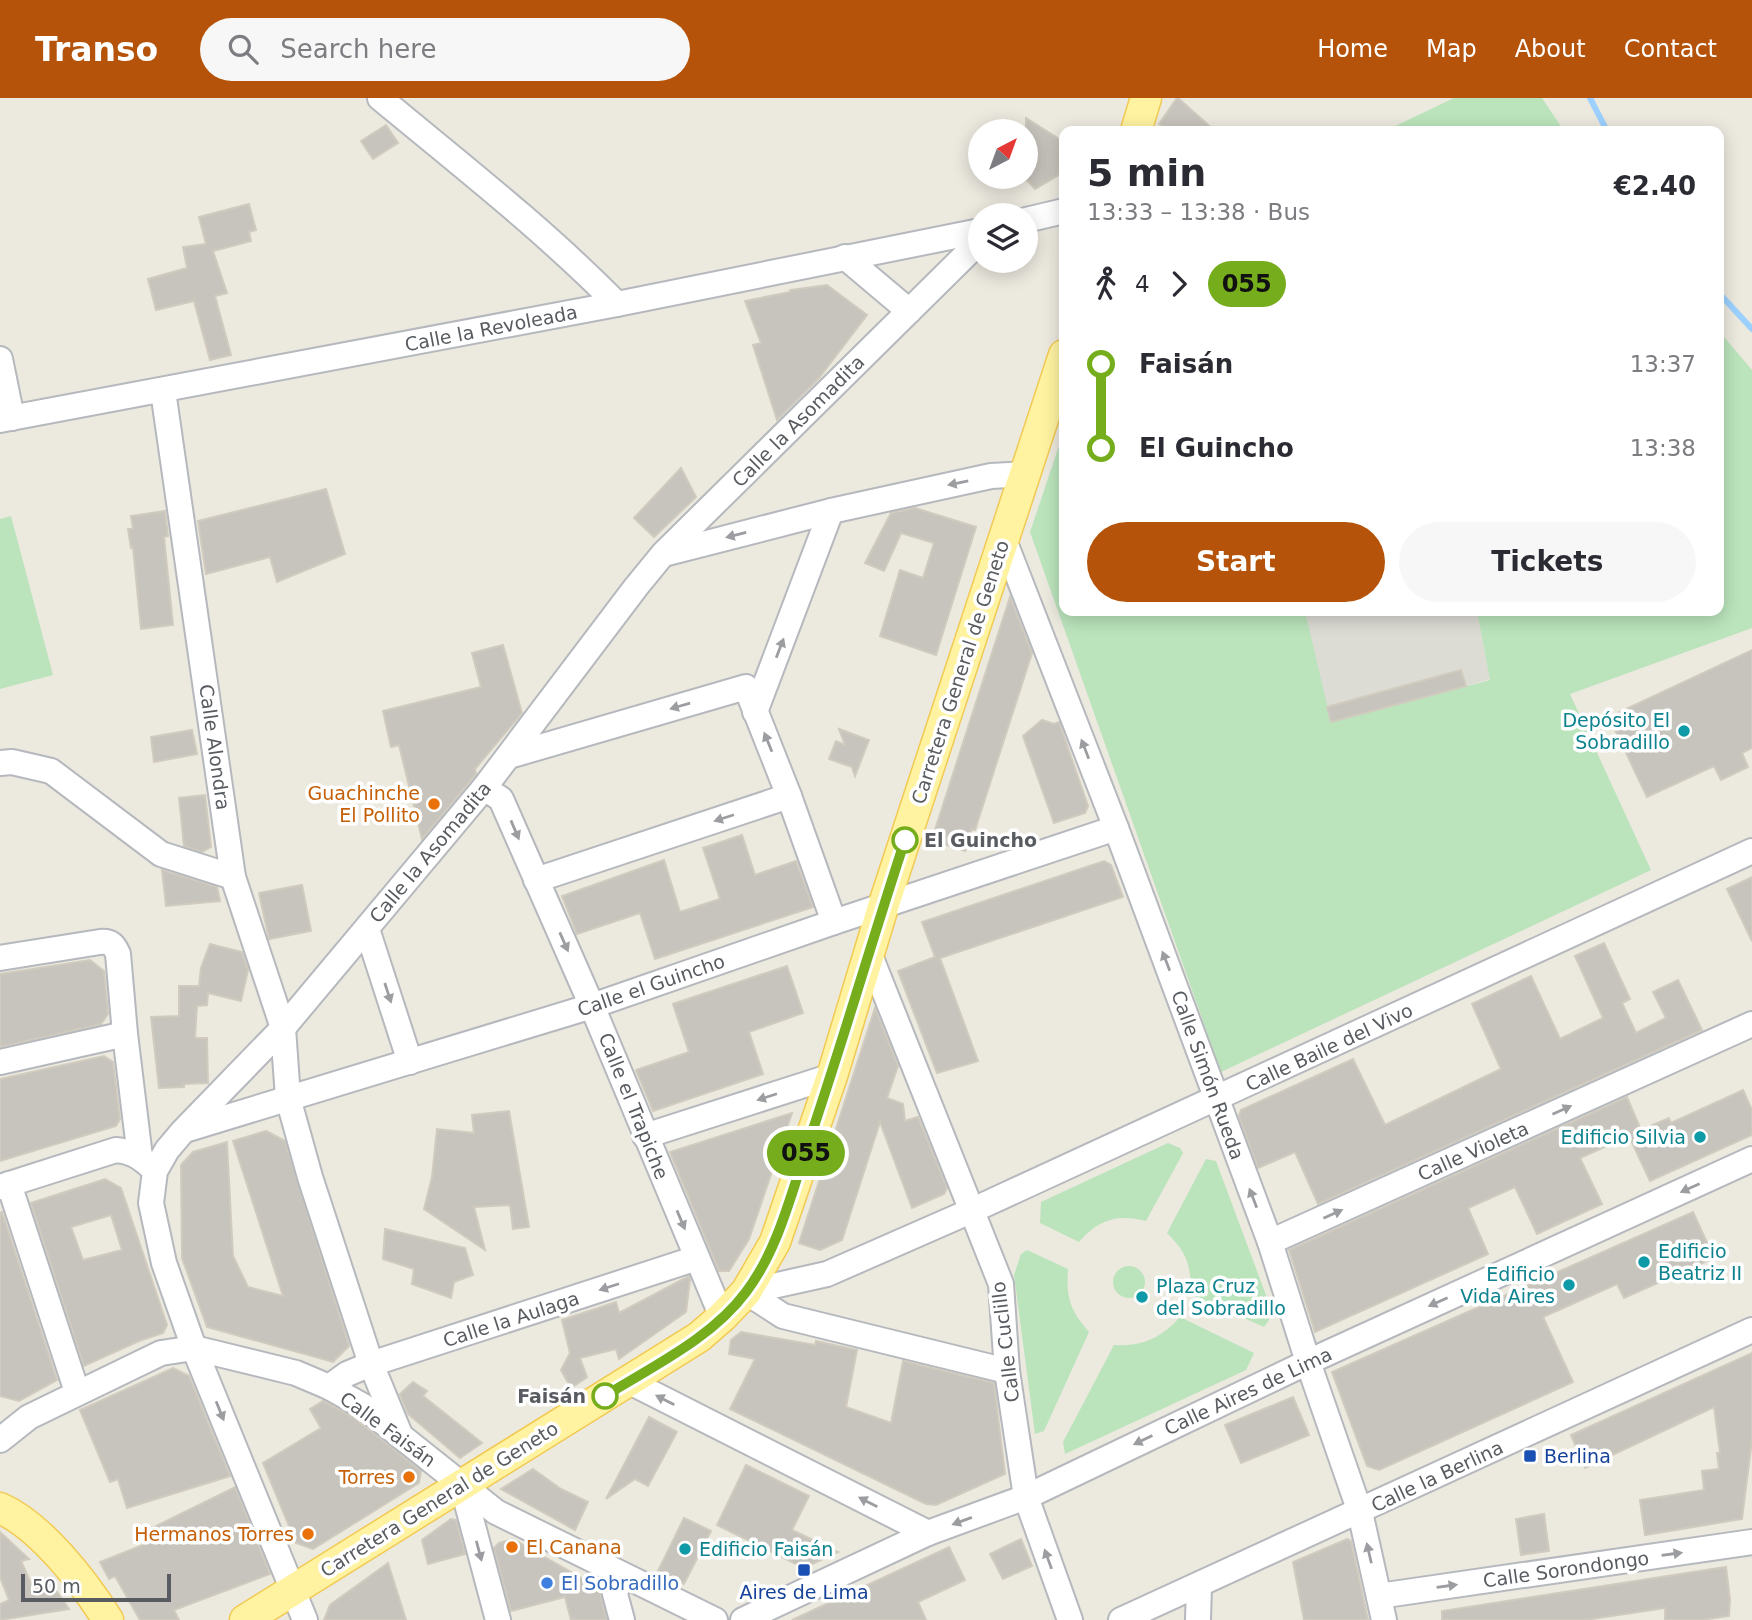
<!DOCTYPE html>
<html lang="en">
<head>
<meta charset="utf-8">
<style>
	:root { --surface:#fff; --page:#f7f7f7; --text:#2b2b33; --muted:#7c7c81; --accent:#b45309 }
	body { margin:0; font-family:"DejaVu Sans",sans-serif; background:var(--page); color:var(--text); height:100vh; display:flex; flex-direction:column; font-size:26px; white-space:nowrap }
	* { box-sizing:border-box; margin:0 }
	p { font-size:23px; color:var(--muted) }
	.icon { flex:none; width:38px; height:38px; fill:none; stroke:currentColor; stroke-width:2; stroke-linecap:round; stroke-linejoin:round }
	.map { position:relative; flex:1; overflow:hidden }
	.details { position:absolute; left:1059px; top:28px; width:665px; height:490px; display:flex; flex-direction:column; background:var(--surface); border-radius:14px; box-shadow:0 4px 18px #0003 }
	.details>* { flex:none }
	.badge { padding:0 14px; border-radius:23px; font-size:24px; line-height:46px }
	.needle { width:46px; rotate:41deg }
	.tools { position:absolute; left:968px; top:21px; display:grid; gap:14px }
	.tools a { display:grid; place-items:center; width:70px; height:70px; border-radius:50%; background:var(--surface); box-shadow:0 4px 18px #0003; font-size:35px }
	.scale { position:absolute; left:21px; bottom:18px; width:150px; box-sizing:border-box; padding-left:7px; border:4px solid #585c61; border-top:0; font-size:19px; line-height:24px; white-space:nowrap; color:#585c61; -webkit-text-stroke:5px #fff; paint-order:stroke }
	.map>.badge { position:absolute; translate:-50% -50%; box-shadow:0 0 0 4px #fff }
	.legs { display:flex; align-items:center; gap:10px; height:77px; padding:0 28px; font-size:23px }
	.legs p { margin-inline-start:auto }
	.overview { display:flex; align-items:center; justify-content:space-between; height:119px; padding:0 28px }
	h1 { font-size:38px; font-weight:700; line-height:52px }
	.action { display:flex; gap:14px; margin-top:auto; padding:14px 28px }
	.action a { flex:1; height:80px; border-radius:42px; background:var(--accent); color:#fff; font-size:28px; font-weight:700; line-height:80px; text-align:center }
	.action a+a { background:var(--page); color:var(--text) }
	ul { padding:0 28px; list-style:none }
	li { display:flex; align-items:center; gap:24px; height:84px; font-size:26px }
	li i { display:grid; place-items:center; width:10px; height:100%; margin:0 9px; background:currentColor }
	li i::after { content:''; width:18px; height:18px; margin:-9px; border:5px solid; border-radius:50%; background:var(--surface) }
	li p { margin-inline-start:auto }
	li:first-child i { background:linear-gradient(#0000 50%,currentColor 0) }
	li:last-child i { background:linear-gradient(currentColor 50%,#0000 0) }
	header { display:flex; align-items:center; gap:42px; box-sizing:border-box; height:98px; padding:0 35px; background:var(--accent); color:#fff }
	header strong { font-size:33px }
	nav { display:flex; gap:38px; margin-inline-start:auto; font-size:24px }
	.search { width:490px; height:63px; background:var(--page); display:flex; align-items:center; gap:18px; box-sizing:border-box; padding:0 24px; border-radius:38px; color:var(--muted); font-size:26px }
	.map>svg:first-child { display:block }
	.industrial { fill:#dcdbd4 }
	.green { fill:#bbe4bc }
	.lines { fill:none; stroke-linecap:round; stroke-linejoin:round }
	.stream { stroke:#9cd1ff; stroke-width:6 }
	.building { fill:#c7c4bd; stroke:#d0cbbe; stroke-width:2; fill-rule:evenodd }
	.minor-casing { stroke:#b5b8bd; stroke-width:28 }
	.major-casing { stroke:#f2ca53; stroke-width:33 }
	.minor { stroke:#fff; stroke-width:24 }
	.major { stroke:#fff3a1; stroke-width:30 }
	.oneway { fill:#9b9da0 }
	.line-1-casing { stroke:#fff; stroke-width:16 }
	.line-1 { stroke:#75ad1c; stroke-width:10 }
	.culture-dot { fill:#0f9aa8; stroke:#fff; stroke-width:2.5 }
	.food-dot { fill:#e8710a; stroke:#fff; stroke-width:2.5 }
	.stop-1-dot { fill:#fff; stroke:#75ad1c; stroke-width:3.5 }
	.transit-dot { fill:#1a4fb4; stroke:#fff; stroke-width:2.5 }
	.shop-dot { fill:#3f7fe0; stroke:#fff; stroke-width:2.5 }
	.labels { text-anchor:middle; stroke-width:7; stroke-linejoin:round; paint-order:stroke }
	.street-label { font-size:19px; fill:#585c61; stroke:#fff }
	.culture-label { font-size:19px; fill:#0d838f; stroke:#fff; text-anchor:end }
	.food-label { font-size:19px; fill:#c56008; stroke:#fff; text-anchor:end }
	.stop-label { font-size:19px; font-weight:bold; fill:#585c61; stroke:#fff; text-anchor:start }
	.transit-label { font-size:19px; fill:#164399; stroke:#fff; text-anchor:start }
	.shop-label { font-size:19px; fill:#366cbe; stroke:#fff; text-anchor:start }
</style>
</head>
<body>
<header>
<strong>Transo</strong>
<div class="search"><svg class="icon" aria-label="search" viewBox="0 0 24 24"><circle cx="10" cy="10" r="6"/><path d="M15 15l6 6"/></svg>Search here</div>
<nav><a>Home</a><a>Map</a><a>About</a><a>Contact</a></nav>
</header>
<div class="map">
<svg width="1752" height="1522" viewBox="0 0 1752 1522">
	<rect width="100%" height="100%" fill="#ece9df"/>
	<!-- industrial -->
	<path class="industrial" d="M1305,513H1477L1490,581L1330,627Z"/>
	<!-- green -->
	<g class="green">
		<path d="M1454,0H1542L1564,33H1385Z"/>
		<path d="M1719,233L1752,272V530L1570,596L1651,772L1221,974L1030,434L1064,333V513H1305L1331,624L1490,582L1477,513H1718Z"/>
		<path d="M11,418L53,577L0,591V421Z"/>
		<path d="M1168,1045L1180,1050L1183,1055L1146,1123C1117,1116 1099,1121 1079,1144L1040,1125L1041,1104Z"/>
		<path d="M1206,1061L1216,1063L1273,1216L1264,1229L1190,1196C1192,1168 1187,1155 1167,1135Z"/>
		<path d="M1027,1152L1068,1171C1066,1200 1070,1212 1089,1234L1044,1333L1035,1336L1014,1177L1021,1156Z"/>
		<circle cx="1129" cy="1184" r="16"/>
		<path d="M1180,1219L1254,1255L1246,1272L1065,1356L1063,1344L1114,1247C1142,1249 1161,1240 1180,1219Z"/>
	</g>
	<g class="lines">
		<!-- stream -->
		<g class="stream">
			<path d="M1590,0L1607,33"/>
			<path d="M1718,194L1752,231"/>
		</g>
	</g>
	<!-- building -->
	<g class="building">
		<path d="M1177,0H1178L1215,33H1170L1159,26Z"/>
		<path d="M1026,20L1064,44V74L1035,91L1026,81Z"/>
		<path d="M386,27L398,45L373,61L361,43Z"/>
		<path d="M249,106L256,132L249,134L251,143L213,153L227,195L215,198L231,257L210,262L194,203L156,212L148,181L187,170L183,149L206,146L199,119Z"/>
		<path d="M827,187L867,217L819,280L777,322L753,247L761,245L745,203L790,194V192Z"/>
		<path d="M681,370L696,399L654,439L634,420Z"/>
		<path d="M326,391L345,456L277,484L270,459L206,476L198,423Z"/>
		<path d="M915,410L976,429L936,557L880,538L900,472L923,480L934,445L901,435L884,473L865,465L891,415Z"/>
		<path d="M165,413L168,438L164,439L173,527L141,531L133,450H131L128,431H133L131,418Z"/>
		<path d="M1010,499L1032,555L975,732L972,731L965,753L944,746L946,739L934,735Z"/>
		<path d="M503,547L522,615L475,671L476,676L471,682L422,741L399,647L391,649L383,613L481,589L472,555Z"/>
		<path d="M1752,552V650L1742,655L1748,669L1721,682L1714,668L1647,699L1609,619Z"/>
		<path d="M1461,572L1466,588L1331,624L1327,609Z"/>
		<path d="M1042,622L1054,626L1059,624L1088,708L1085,715L1054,725L1023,638Z"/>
		<path d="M839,631L869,642L855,678L852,669L829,661L836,643L845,647Z"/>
		<path d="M192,632L197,656L154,664L151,639Z"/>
		<path d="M205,697L211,749L202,754L184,748L179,700Z"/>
		<path d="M742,737L755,777L796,763L813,809L655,861L640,815L577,836L562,798L664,762L680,814L720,801L703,750Z"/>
		<path d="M1104,763L1111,767L1123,799L940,860L978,963L937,975L898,873L935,859L922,824Z"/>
		<path d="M162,772L217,789L220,803L166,808Z"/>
		<path d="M1752,779V843L1727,791Z"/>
		<path d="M302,787L311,833L269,841L259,795Z"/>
		<path d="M1604,845L1630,901L1622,905L1636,935L1666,920L1653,894L1678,882L1702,932L1318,1106L1295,1054L1258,1070L1239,1018L1241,1012L1353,961L1385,1027L1501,971L1472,906L1531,878L1560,941L1603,920L1575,858Z"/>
		<path d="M210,846L242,854L248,872L241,903L208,895L207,907L197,908L195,940H207L208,985L184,986V989L159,990L151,919L179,918V888H199L201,870Z"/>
		<path d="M90,862L104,873L108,916L101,926L0,949V876Z"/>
		<path d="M787,868L803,915L749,934L763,976L653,1013L636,972L689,954L673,906Z"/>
		<path d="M875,910L898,968L887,1000L903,1006L905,1023L918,1019L947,1090L944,1096L912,1110L880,1024L842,1142L820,1152L799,1145Z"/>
		<path d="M104,958L113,964L120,1021L116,1028L0,1063V981Z"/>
		<path d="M1743,992L1752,1012V1037L1650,1083L1629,1038L1580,1060L1602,1106L1537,1136L1515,1089L1468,1110L1488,1156L1315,1234L1289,1152L1627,999L1641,1032L1669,1020L1671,1025Z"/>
		<path d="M509,1013L529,1129L513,1131L510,1107L474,1109L485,1152L424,1111L432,1079L437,1031L474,1035L472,1017Z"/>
		<path d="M792,1015L749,1141L729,1173H719L670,1054Z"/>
		<path d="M266,1033L285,1043L349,1248L333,1264L207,1229L182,1160L181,1067L193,1054L227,1044L233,1158L248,1189L283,1198L233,1043Z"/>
		<path d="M105,1081L121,1090L167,1227L163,1235L139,1243L84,1268L31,1105ZM111,1117L122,1152L83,1162L71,1129Z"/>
		<path d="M2,1114L57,1282L19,1303L0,1298V1115Z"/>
		<path d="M1693,1114L1714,1160L1624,1200L1617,1186L1543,1219L1573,1284L1379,1372L1367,1368L1332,1274Z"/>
		<path d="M385,1131L465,1150L473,1177L454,1184L451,1200L412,1186L414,1171L383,1161Z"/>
		<path d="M689,1178L690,1182L686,1214L619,1261L616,1251L580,1260L587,1279L571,1290L561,1272L570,1255L562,1222L616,1204L619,1215Z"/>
		<path d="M741,1234L815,1247L816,1243L857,1252L846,1309L891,1325L903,1263L994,1285L1005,1376L936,1407L926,1406L730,1311L755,1261L729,1256L731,1242Z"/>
		<path d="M1752,1255V1342L1742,1421L1645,1437L1640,1402L1704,1392L1702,1373L1719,1371L1717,1355H1720L1714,1309L1585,1370L1571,1337Z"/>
		<path d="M173,1270L189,1278L230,1378L127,1410L118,1381L110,1384L80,1312Z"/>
		<path d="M413,1284L427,1293L423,1298L482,1345L460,1360L408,1316L400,1296Z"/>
		<path d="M1293,1299L1309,1337L1241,1365L1225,1327Z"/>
		<path d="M323,1303L353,1319L421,1373L419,1385L313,1451L296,1445L263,1365L321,1330L310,1311Z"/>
		<path d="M649,1319L677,1334L648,1388L635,1381L606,1401Z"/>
		<path d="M746,1367L809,1398L792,1432L838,1454L804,1470L717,1427Z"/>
		<path d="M533,1371L561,1391L588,1404L575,1432L501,1391Z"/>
		<path d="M235,1389L270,1476L174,1512L179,1522H140L115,1478L109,1481L100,1464L148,1445L144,1434Z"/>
		<path d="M1544,1416L1549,1453L1521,1457L1516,1421Z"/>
		<path d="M684,1420L711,1433L684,1486L658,1473Z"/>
		<path d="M451,1421L456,1422L465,1456L428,1466L422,1442Z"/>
		<path d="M0,1434L29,1461L21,1463L34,1492L51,1485L69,1511L0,1522V1506L9,1502L0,1479Z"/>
		<path d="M513,1441L601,1491V1500L607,1522H571L565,1499L511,1513L494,1450L499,1445Z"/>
		<path d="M1021,1441L1032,1468L1003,1481L990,1456Z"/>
		<path d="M1347,1441L1351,1443L1368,1522H1304L1293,1464Z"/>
		<path d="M949,1449L965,1482L918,1504L926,1522H792Z"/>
		<path d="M388,1465L406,1522H324L330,1507Z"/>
		<path d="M1726,1469L1730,1501L1729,1518L1701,1522H1665V1510L1585,1522H1442V1513Z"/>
	</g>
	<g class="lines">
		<!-- minor casing -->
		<g class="minor-casing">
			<g id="minor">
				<path d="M380,0C461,67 543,131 617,206"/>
				<path d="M1026,122L1064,113"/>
				<path d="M845,159L909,213"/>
				<path d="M0,261L12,320"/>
				<path d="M163,293L233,779L283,930L288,1000L310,1079L371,1266L399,1334"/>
				<path d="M0,322L617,206L980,133"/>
				<path d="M1004,442L1116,730L1270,1144L1308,1264L1360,1414L1384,1522"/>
				<path d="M664,456L831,413L991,378L1025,376"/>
				<path d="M755,614L831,413"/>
				<path d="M509,658L746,589L789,698L834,824"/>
				<path d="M0,665L12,664L51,673L161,756L233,779"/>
				<path d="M484,690L501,701L592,908L722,1219"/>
				<path d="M536,782L789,698"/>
				<path d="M367,831L410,964"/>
				<path d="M869,855L1001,1186L1007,1273L1026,1399L1070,1522"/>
				<path d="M0,860L100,844C111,843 114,847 118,856L125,936L140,1059"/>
				<path d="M0,964L125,936"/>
				<path d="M188,1031L592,908L834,824L1116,730"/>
				<path d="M645,1038L832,978"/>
				<path d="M9,1086L77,1294"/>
				<path d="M0,1089L116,1052C130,1053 139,1058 150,1068"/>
				<path d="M1270,1144L1752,926"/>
				<path d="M746,1194L827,1176L973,1112L1752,753"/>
				<path d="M746,1194L783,1218L1007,1273"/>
				<path d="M628,1283L928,1435"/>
				<path d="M329,1289L347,1276L371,1266L697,1160"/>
				<path d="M0,1342L29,1319L161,1255L194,1250L296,1275L329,1289L363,1308L496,1414L715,1522"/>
				<path d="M462,1387L498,1522"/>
				<path d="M621,1477L615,1496L622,1522"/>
				<path d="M1379,1498L1752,1444"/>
				<path d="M305,1522L194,1250L164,1165L151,1105L155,1073L167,1052L183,1033L283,930L484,690L636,489L663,456L980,143"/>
				<path d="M743,1522L928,1435L1026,1399L1308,1264L1752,1061"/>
				<path d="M1121,1522L1752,1232"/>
				<path d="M1198,1522L1199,1488"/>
			</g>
		</g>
		<!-- major casing -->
		<g class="major-casing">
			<g id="major">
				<path d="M1136,33L1146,0"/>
				<path d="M0,1410C41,1428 84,1484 108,1522"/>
				<path d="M245,1522L699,1239L722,1219L746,1194L775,1144L832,978L883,809L1064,257"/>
			</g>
		</g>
		<!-- minor -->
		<use href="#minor" class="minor"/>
		<!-- major -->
		<use href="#major" class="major"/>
	</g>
	<!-- one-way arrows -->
	<defs><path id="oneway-solid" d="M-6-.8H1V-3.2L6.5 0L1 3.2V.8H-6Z" transform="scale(1.75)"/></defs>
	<g class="oneway">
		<use href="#oneway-solid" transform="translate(958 385) rotate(168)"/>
		<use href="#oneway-solid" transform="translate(736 437) rotate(166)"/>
		<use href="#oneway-solid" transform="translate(780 550) rotate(-69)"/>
		<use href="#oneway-solid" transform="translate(680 608) rotate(164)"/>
		<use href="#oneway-solid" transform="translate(768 644) rotate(-112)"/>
		<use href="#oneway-solid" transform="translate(1085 651) rotate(-111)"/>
		<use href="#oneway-solid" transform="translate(724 720) rotate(162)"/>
		<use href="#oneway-solid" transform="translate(515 732) rotate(67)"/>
		<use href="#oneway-solid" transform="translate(564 844) rotate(66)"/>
		<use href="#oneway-solid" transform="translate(1166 863) rotate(-111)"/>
		<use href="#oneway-solid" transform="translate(388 895) rotate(72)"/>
		<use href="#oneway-solid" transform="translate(767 999) rotate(162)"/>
		<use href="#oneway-solid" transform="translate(1562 1012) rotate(-24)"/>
		<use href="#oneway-solid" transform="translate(1690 1090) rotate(156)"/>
		<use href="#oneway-solid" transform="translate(1253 1100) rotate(-111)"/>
		<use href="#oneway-solid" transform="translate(1333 1116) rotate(-24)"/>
		<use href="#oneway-solid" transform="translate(681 1122) rotate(67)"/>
		<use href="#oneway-solid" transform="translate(609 1189) rotate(162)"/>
		<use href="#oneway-solid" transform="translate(1438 1204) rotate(156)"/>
		<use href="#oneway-solid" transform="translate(665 1302) rotate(-153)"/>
		<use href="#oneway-solid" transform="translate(220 1313) rotate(68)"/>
		<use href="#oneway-solid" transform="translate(1143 1342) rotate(154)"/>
		<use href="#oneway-solid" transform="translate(868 1404) rotate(-153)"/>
		<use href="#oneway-solid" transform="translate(962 1423) rotate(160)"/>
		<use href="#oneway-solid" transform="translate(479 1453) rotate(75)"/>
		<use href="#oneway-solid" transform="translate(1369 1455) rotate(-103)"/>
		<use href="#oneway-solid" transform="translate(1672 1456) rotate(-8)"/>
		<use href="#oneway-solid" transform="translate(1048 1461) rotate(-110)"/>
		<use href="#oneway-solid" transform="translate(1447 1488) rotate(-8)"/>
	</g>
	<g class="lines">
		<!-- line-1 casing -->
		<g class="line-1-casing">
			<path id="line-1" d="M605,1298C653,1268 712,1240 746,1194C777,1153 790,1100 806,1052C841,950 871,845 905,742"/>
		</g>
		<!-- line-1 -->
		<use href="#line-1" class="line-1"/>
	</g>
	<!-- markers -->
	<g class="culture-dot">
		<circle cx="1684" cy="633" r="7"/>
		<circle cx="1700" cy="1039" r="7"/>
		<circle cx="1644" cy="1164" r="7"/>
		<circle cx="1569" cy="1187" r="7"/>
		<circle cx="1142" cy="1199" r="7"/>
		<circle cx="685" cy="1451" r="7"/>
	</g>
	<g class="food-dot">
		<circle cx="434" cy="706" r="7"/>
		<circle cx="409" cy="1379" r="7"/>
		<circle cx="308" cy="1436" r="7"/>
		<circle cx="512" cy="1449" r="7"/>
	</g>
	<g class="stop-1-dot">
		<circle cx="905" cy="742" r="12"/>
		<circle cx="605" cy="1298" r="12"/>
	</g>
	<g class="transit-dot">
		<rect x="1523" y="1351" width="14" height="14" rx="3.5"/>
		<rect x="797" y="1465" width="14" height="14" rx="3.5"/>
	</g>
	<circle class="shop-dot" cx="547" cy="1485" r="7"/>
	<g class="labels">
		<!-- street labels -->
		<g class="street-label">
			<text transform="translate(491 230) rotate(-11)" y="7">Calle la Revoleada</text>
			<text transform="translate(798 323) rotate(-45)" y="7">Calle la Asomadita</text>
			<text transform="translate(960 574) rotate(-72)" y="7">Carretera General de Geneto</text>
			<text transform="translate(215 649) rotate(82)" y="7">Calle Alondra</text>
			<text transform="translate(430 754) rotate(-50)" y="7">Calle la Asomadita</text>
			<text transform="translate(651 887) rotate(-19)" y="7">Calle el Guincho</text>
			<text transform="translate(1329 949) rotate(-25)" y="7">Calle Baile del Vivo</text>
			<text transform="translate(1208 977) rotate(70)" y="7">Calle Simón Rueda</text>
			<text transform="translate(634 1008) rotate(68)" y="7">Calle el Trapiche</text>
			<text transform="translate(1473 1053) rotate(-24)" y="7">Calle Violeta</text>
			<text transform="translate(511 1221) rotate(-18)" y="7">Calle la Aulaga</text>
			<text transform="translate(1005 1244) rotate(-97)" y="7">Calle Cuclillo</text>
			<text transform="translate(1248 1293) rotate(-25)" y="7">Calle Aires de Lima</text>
			<text transform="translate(388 1331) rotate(36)" y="7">Calle Faisán</text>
			<text transform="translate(1437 1378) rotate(-25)" y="7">Calle la Berlina</text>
			<text transform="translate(439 1401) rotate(-32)" y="7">Carretera General de Geneto</text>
			<text transform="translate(1566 1471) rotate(-8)" y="7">Calle Sorondongo</text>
		</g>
		<!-- culture labels -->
		<g class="culture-label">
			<text x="1670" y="629">Depósito El<tspan x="1670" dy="22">Sobradillo</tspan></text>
			<text x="1686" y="1046">Edificio Silvia</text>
			<text x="1658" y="1160" text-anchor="start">Edificio<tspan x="1658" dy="22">Beatriz II</tspan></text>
			<text x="1555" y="1183">Edificio<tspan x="1555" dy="22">Vida Aires</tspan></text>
			<text x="1156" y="1195" text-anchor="start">Plaza Cruz<tspan x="1156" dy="22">del Sobradillo</tspan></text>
			<text x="699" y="1458" text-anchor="start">Edificio Faisán</text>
		</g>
		<!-- food labels -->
		<g class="food-label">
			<text x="420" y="702">Guachinche<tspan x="420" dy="22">El Pollito</tspan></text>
			<text x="395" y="1386">Torres</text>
			<text x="294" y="1443">Hermanos Torres</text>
			<text x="526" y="1456" text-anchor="start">El Canana</text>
		</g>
		<!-- stop labels -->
		<g class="stop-label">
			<text x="924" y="749">El Guincho</text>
			<text x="586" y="1305" text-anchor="end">Faisán</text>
		</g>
		<!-- transit labels -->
		<g class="transit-label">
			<text x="1544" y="1365">Berlina</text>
			<text x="804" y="1501" text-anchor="middle">Aires de Lima</text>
		</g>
		<!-- shop labels -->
		<g class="shop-label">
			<text x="561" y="1492">El Sobradillo</text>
		</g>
	</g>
</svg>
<div class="tools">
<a><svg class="needle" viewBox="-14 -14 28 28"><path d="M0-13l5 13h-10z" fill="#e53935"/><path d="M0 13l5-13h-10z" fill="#7c7c81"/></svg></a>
<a><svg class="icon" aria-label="layers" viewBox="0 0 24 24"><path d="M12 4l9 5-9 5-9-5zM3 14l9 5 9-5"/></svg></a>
</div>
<div class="scale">50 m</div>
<b class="badge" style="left:806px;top:1055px;background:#75ad1c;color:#111">055</b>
<section class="details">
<div class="overview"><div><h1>5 min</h1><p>13:33 – 13:38 · Bus</p></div><b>€2.40</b></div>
<div class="legs"><svg class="icon" aria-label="walk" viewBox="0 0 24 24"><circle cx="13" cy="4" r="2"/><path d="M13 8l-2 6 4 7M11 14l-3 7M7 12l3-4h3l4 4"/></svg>4<svg class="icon" aria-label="forward" viewBox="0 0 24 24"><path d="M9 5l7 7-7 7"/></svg><b class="badge" style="background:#75ad1c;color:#111">055</b></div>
<ul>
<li><i style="color:#75ad1c"></i><b>Faisán</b><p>13:37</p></li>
<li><i style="color:#75ad1c"></i><b>El Guincho</b><p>13:38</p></li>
</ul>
<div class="action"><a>Start</a><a>Tickets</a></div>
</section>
</div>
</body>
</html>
